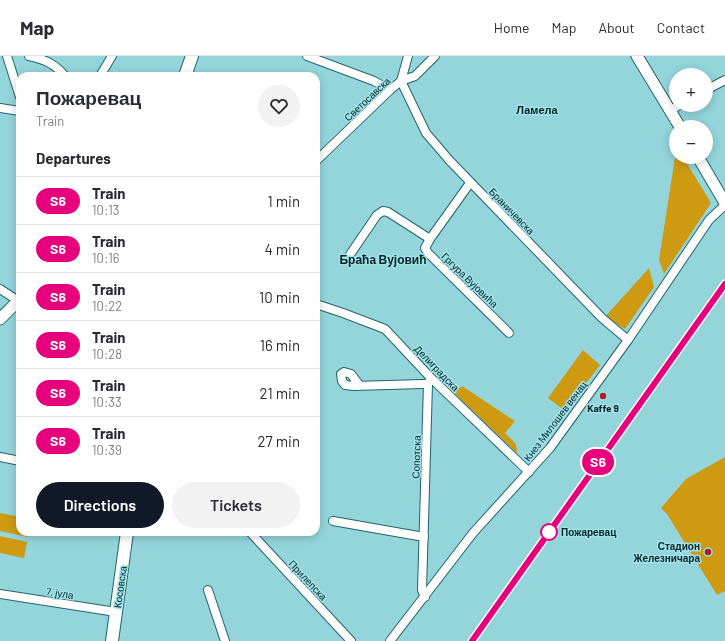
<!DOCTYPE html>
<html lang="en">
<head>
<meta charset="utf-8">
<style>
	:root { --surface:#fff; --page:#f2f2f3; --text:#2b2b33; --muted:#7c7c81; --line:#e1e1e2; --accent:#111827 }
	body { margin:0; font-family:Barlow,sans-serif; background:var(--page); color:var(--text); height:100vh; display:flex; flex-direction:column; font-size:15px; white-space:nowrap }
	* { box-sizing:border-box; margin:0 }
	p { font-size:13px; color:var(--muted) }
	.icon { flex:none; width:22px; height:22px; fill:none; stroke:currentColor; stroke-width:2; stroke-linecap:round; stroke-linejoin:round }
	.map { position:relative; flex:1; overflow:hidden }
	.sheet { position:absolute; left:16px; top:16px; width:304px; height:464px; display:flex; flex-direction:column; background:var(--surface); border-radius:12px; box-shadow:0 2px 10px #0003 }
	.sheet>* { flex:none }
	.badge { padding:0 8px; border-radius:13px; font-size:14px; line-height:26px }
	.tools { position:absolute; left:669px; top:12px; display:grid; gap:8px }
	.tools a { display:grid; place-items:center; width:44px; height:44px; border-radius:50%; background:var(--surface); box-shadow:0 2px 10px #0003; font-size:20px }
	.map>.badge { position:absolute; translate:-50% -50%; box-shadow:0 0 0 2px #fff }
	h2 { padding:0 20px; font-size:15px; line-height:36px }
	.round { display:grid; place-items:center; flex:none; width:42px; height:42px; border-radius:21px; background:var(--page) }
	.headline { display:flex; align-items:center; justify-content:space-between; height:68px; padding:0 20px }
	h1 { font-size:19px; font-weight:600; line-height:30px }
	.action { display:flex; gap:8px; margin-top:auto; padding:8px 20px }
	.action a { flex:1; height:46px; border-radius:24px; background:var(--accent); color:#fff; font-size:16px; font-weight:600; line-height:46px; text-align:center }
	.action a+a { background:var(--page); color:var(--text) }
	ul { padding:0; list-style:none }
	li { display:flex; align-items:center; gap:12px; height:48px; padding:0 20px; border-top:1px solid var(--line) }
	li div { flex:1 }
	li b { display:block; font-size:15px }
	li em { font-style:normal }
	li .badge { min-width:44px; font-weight:700; text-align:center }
	header { display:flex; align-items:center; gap:24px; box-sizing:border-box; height:56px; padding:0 20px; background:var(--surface); border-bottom:1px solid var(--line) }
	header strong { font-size:19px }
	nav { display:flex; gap:22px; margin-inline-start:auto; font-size:14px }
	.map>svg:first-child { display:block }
	.green { fill:#ce9a12 }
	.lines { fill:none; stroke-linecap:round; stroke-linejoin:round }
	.minor-casing { stroke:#21656c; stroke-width:10 }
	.tertiary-casing { stroke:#21656c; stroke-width:13 }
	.secondary-casing { stroke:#21656c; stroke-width:14 }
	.minor { stroke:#fff; stroke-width:8 }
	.tertiary { stroke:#fff; stroke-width:11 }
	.secondary { stroke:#fff; stroke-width:12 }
	.rail-casing { stroke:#214447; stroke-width:4 }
	.rail { stroke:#9fe2e9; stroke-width:2.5; stroke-dasharray:8; stroke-linecap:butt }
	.line-casing { stroke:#fff; stroke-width:9 }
	.line { stroke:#e6007e; stroke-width:6 }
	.poi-dot { fill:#af1c28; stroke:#9fe2e9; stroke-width:1.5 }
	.stop-dot { fill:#fff; stroke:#e6007e; stroke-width:2 }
	.labels { text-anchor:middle; stroke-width:3; stroke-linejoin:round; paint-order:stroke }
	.street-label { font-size:10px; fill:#072326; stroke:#9fe2e9 }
	.poi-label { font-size:10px; font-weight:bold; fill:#072326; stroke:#9fe2e9 }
	.stop-label { font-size:10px; font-weight:bold; fill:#072326; stroke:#9fe2e9; text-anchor:start }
	.neighbourhood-label { font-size:11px; font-weight:bold; fill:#072326; stroke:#9fe2e9 }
	.quarter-label { font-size:12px; font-weight:bold; fill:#072326; stroke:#9fe2e9 }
</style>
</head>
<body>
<header>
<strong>Map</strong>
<nav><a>Home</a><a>Map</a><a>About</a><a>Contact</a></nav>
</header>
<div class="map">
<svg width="725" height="585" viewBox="0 0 725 585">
	<rect width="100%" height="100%" fill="#93d5db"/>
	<!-- green -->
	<g class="green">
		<path d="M676,95V101H683L711,147L664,218L659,204Z"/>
		<path d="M649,212L654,231L625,273L605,261Z"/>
		<path d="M583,294L600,309L565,355L548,342Z"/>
		<path d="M462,330L515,365L505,377L516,388L517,397L454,337Z"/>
		<path d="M725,401V535L717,539L667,458L661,452L686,423Z"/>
		<path d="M0,457L20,461V476H29L28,481L0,475Z"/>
		<path d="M0,480L27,486L24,502L0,497Z"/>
	</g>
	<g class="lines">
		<!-- minor casing -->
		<g class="minor-casing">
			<g id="minor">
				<path d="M7,0L20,41"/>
				<path d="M29,0C44,3 55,8 65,20"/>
				<path d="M307,0L374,25L390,34"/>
				<path d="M408,0L401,25L426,77L450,105L602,262L628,284"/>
				<path d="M100,20L112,0"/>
				<path d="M706,34L725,24"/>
				<path d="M0,52L20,55"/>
				<path d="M671,54L679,49"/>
				<path d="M316,105L390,34L401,25L415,20L435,0"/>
				<path d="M430,183L425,192L428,197L509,277"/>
				<path d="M347,203L377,159L383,155L388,156L430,183L470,127"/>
				<path d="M0,233L20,246"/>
				<path d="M316,248L343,257L385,273L431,322L529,416"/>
				<path d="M360,330L351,318L344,316L341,318L342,325L345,329L354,330L422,328H428"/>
				<path d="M0,401L20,405"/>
				<path d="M333,465L424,481"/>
				<path d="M250,476L351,585"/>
				<path d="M208,534L225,585"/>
				<path d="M0,538L116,556"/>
				<path d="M425,541L422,534L428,328L431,322"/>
				<path d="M390,585L473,477L550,392L628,284L709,164L725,149"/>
			</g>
		</g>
		<!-- tertiary casing -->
		<g class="tertiary-casing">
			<g id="tertiary">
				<path d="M637,0L680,71"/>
				<path d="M698,101L725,147"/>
				<path d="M0,263L20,243"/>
			</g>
		</g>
		<!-- secondary casing -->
		<g class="secondary-casing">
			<g id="secondary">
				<path d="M189,20L186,17L192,0"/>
				<path d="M112,585L127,476"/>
			</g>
		</g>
		<!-- minor -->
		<use href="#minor" class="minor"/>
		<!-- tertiary -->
		<use href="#tertiary" class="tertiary"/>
		<!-- secondary -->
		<use href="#secondary" class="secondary"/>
		<!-- rail casing -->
		<g class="rail-casing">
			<path id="rail" d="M472,585L725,228"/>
		</g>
		<!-- rail -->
		<use href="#rail" class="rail"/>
	</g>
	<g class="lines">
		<!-- line casing -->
		<g class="line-casing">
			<path id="line" d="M472,585L725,228"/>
		</g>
		<!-- line -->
		<use href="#line" class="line"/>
	</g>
	<!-- markers -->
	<g class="poi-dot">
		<circle cx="603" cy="340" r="4"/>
		<circle cx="708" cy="496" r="4"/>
	</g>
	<circle class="stop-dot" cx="549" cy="476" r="8"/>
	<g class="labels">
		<!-- street labels -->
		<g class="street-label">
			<text transform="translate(367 43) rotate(-43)" y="4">Светосавска</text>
			<text transform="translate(512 155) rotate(46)" y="4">Браничевска</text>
			<text transform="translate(470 224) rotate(44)" y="4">Гргура Вујовића</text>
			<text transform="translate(437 312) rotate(46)" y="4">Делиградска</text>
			<text transform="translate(555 365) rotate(-53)" y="4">Кнез Милошев венац</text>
			<text transform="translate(416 401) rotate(-88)" y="4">Сопотска</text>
			<text transform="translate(308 524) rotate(47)" y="4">Прилепска</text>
			<text transform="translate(120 531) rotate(-82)" y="4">Косовска</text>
			<text transform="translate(60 537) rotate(9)" y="4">7. јула</text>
		</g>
		<!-- poi labels -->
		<g class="poi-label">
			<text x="603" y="356">Kaffe 9</text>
			<text x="700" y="494" text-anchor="end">Стадион<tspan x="700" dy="12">Железничара</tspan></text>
		</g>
		<!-- stop labels -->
		<g class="stop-label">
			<text x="561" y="480">Пожаревац</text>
		</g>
		<!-- neighbourhood labels -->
		<g class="neighbourhood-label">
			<text x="537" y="58">Ламела</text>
		</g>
		<!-- quarter labels -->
		<g class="quarter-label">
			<text x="383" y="208">Браћа Вујовић</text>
		</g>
	</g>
</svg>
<div class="tools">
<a>+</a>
<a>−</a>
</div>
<b class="badge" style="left:598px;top:406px;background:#e6007e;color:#fff">S6</b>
<section class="sheet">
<div class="headline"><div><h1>Пожаревац</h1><p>Train</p></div><a class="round"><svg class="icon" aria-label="heart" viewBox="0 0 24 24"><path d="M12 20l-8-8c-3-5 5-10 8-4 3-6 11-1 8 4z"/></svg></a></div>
<h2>Departures</h2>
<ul>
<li><span class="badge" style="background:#e6007e;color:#fff">S6</span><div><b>Train</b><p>10:13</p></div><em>1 min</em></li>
<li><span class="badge" style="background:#e6007e;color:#fff">S6</span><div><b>Train</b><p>10:16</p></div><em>4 min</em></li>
<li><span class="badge" style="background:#e6007e;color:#fff">S6</span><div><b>Train</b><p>10:22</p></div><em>10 min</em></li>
<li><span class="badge" style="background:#e6007e;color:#fff">S6</span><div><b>Train</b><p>10:28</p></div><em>16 min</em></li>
<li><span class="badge" style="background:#e6007e;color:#fff">S6</span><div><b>Train</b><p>10:33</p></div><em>21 min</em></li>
<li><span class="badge" style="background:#e6007e;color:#fff">S6</span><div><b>Train</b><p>10:39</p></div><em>27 min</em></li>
</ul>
<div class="action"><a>Directions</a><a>Tickets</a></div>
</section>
</div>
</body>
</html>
